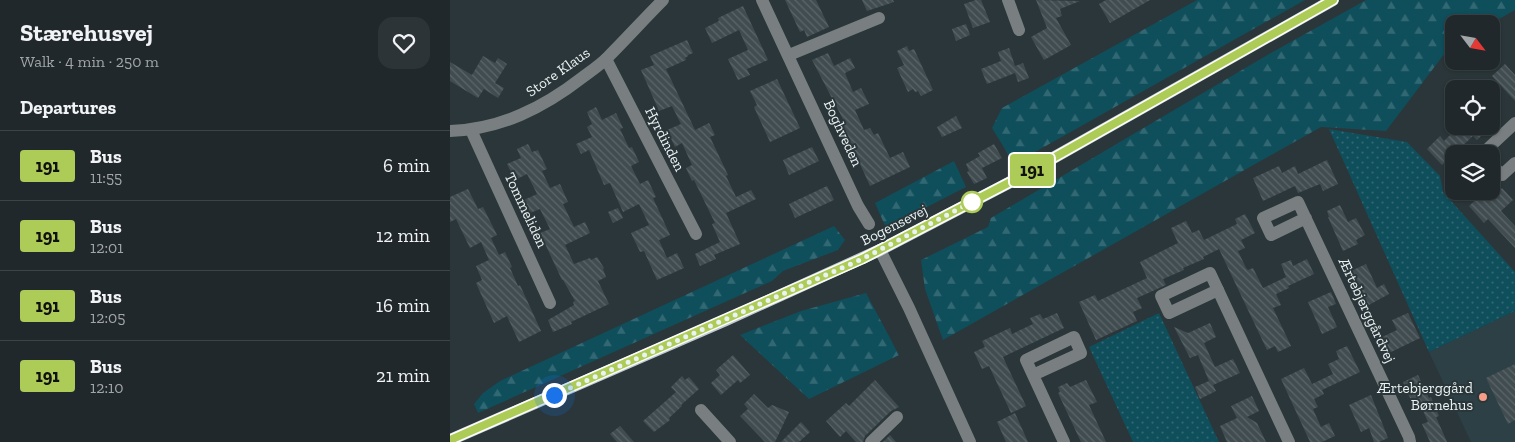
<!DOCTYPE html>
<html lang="en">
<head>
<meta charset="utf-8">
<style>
	:root { --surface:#20282b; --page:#2d3437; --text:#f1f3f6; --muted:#a2a6a9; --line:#3d4447 }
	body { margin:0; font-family:"Zilla Slab",serif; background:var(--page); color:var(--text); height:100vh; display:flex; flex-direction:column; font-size:19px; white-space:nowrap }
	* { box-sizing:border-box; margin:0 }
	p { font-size:16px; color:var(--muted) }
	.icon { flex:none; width:28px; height:28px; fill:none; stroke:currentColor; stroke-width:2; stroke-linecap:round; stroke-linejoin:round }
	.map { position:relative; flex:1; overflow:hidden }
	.sheet { display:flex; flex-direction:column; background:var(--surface); width:450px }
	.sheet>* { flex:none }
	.badge { padding:0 10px; border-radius:4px; font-size:18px; line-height:32px }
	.needle { width:32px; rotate:121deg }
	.buttons { position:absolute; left:995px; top:15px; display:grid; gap:10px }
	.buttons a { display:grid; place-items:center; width:55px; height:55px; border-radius:10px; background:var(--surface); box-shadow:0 1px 4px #0004,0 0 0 1px var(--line); font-size:25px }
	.you { position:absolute; width:25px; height:25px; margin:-12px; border:4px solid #fff; border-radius:50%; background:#1a73e8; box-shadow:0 0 0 8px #1a73e833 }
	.map>.badge { position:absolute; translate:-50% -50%; box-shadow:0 0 0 2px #fff }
	h2 { padding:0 20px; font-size:19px; line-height:45px }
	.round { display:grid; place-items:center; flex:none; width:52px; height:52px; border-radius:15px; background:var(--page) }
	.overview { display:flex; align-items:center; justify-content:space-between; height:85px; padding:0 20px }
	h1 { font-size:24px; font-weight:700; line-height:38px }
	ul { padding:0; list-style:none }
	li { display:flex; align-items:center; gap:15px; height:70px; padding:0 20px; border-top:1px solid var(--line) }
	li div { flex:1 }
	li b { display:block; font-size:19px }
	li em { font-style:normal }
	li .badge { min-width:55px; font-weight:700; text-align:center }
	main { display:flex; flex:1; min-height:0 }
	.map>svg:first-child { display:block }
	.built { fill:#2c4045 }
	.forest { fill:url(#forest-firs) }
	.park { fill:url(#park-dots) }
	.building { fill:url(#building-back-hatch) }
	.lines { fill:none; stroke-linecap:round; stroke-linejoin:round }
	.minor { stroke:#797f80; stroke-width:12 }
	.major { stroke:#becacd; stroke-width:12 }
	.line-casing { stroke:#fff; stroke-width:11 }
	.line { stroke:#adcb57; stroke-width:8 }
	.walk { stroke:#ebf2f4; stroke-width:5; stroke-dasharray:0 9 }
	.stop-dot { fill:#fff; stroke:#adcb57; stroke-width:2.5 }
	.poi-dot { fill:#f49e87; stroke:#2a3639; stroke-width:2 }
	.labels { text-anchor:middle; stroke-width:4; stroke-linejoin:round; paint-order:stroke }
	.street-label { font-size:15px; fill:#ebf2f4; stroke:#2a3639 }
	.poi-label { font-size:15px; fill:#ebf2f4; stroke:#2a3639; text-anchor:end }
</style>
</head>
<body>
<main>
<section class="sheet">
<div class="overview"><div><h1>Stærehusvej</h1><p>Walk · 4 min · 250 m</p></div><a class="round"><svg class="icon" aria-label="heart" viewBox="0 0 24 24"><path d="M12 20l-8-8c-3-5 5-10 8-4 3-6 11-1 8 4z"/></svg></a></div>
<h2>Departures</h2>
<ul>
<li><span class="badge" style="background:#adcb57;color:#111">191</span><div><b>Bus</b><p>11:55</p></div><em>6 min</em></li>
<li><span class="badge" style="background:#adcb57;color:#111">191</span><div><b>Bus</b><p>12:01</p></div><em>12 min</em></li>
<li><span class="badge" style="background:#adcb57;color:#111">191</span><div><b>Bus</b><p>12:05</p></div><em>16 min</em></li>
<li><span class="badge" style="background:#adcb57;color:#111">191</span><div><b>Bus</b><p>12:10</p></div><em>21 min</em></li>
</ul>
</section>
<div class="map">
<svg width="1065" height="442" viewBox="0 0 1065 442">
	<defs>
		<pattern id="forest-firs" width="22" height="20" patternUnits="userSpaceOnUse" patternTransform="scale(1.25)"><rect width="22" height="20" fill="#0f4e5b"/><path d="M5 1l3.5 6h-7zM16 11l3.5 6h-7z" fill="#326873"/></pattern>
		<pattern id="park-dots" width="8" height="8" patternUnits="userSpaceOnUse" patternTransform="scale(1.25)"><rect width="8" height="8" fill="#0f4e5b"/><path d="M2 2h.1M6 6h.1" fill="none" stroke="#326873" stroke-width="1.8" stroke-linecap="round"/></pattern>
		<pattern id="building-back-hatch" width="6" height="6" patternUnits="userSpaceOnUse" patternTransform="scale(1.25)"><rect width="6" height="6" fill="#404c50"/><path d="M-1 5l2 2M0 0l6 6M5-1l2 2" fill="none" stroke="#5c666a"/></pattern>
	</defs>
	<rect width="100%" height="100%" fill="#2a3639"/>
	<!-- built -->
	<path class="built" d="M1065,311V442H1021L979,352Z"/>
	<!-- forest -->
	<g class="forest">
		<path d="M747,0H855L564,164L542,128L552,108Z"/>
		<path d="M916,0H1065V10L1040,24H1004V44L1001,45L936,131L871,127L493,340L475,289L471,260L538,227L541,218L819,54Z"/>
		<path d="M504,161L516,187L436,228L425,203Z"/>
		<path d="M384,226L395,240L388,250L333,271L322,281L28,413L24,404L33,393L50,381Z"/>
		<path d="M416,293L449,355L359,399L290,335L351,311Z"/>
	</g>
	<!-- park -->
	<g class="park">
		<path d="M879,129L957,142L990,176L993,192L1065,272V311L979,352Z"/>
		<path d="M709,313L769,442H683L639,347Z"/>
	</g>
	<!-- building -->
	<g class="building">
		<path d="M335,0H366L379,27L357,37L354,30L350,32Z"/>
		<path d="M412,0H443L444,2L417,11Z"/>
		<path d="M526,0H531L540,22L523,28L514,4Z"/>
		<path d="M586,0L630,1L610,9L612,16L606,18L621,45L594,60L581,37L597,28Z"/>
		<path d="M656,0H700L660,23L649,4Z"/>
		<path d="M293,6L318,60L297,69L300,75L288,80L278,59L298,50L289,30L262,43L255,28L269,21L268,18Z"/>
		<path d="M516,24L520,35L506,41L502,29Z"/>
		<path d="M237,40L243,53L238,55V56L235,58L236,60L216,69L245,130L259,123L265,135L260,137L278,175L276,176L286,197L301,190L306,199L276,213L290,244L264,255L266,259L250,266L245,254L270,242L262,224L265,223L244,180L242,181L236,168L242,165L232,143L225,147L217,130L231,124L222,106L209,111L191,70L204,65L200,56Z"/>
		<path d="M457,46L459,51L464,49L483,90L471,96L468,91L465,92L463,89L458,92L447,68L454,65L447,51Z"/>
		<path d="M559,48L565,66L573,63L579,78L568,82L565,73L537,84L531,69L551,61L548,52Z"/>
		<path d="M378,53L384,66L400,58L405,68L395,73L403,92L411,88L419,104L405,110L414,130L420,128L424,135L428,133L440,158L453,152L460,167L420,186L392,124L395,123L362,60Z"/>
		<path d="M33,56L45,63L48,58L57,64L45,83L54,88L48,98L34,89L28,98L0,81V62L22,75Z"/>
		<path d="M1055,64L1065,75V101L1042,76Z"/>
		<path d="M327,79L350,128L320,142L304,107L307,105L300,91Z"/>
		<path d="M146,107L152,120L166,113L173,128L170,129L179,148L182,147L189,162L181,166L190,184L198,180L206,197L203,198L220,235L209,240L217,258L227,253L234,268L207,280L194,251L190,252L181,233L199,225L189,204L173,212L160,183L154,185L139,150L131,154L126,144L142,137L137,127L142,124L137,112Z"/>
		<path d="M506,116L512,128L492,137L487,127Z"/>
		<path d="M1009,126H1041L1027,140L1023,136L992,165L977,149L990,136L994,141Z"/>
		<path d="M78,144L82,152L88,150L97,169L92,171L100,188L110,184L118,202L113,204L124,227L135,222L140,233L115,245L124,264L140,258L141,260L147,257L154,268L153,269L156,277L148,281L159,304L121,322L122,324L103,332L98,320L124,305L123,302L125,301L113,280H112L90,233L100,229L90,209L80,213L74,200L87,194L77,174L65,180L57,164L71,158L67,149Z"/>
		<path d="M544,144L552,158L532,168L537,178L524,184L517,172L519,171L516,164L530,156L528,153Z"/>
		<path d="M362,147L369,161L339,175L333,160Z"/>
		<path d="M877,160L888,184L873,191L870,184L848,193L845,186L813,201L803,178L829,166L832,173L845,166L848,174Z"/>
		<path d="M377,186L384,200L345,218L339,204Z"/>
		<path d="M1052,188L1063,200L1051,211L1065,226V248L1038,219L1034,223L1019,206L1035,191H1045L1047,194Z"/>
		<path d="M18,189L28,209L33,207L47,235L41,238L49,255L55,252L62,267L60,268L68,286L70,285L91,331L69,342L57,316L44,323L26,283L32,280L26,266L39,260L31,242L20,248L6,219L0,222V197Z"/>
		<path d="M890,205L898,222L906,218L915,235L906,240L908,244L893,251L878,217H879L877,211Z"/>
		<path d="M168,208L173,218L163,223L158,212Z"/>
		<path d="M795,214L805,233L791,240L795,248L788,251L796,268L798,270L803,268L813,288L836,277L831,264L841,260L843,266L857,259L864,274L838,286L839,288L826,294L831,305L823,308L841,346L828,352L825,346L817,350L769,249L753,257L754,259L733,268L734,270L713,279L716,285L687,298L692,308L683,312L687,321L646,340L629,302L645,295L648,301L697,278L690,262L728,243L721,228L736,221L742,233L749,230L754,240L787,224L785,219Z"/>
		<path d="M916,264L927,288L934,284L939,294L917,306L901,271Z"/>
		<path d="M881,292L886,304L878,307L887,327L872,334L858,302Z"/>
		<path d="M607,313L614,328L553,357L576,406L561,413L539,366L532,369L524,352L535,347L532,341L560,328L562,334L583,324L580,318L590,314L593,319Z"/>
		<path d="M958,313L970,338L935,355L928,339L947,330L942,320Z"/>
		<path d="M760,323L766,337L754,343L765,367L783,359L790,373L763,385L766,391L750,399L745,387L759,381L748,355L740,358L724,327L738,333Z"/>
		<path d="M897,346L910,372L872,390L874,394L864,399L868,407L863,409L871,427L879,423L885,436L872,442H860L831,379L854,368L862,384L883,374L878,364L889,359L886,351Z"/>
		<path d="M283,355L300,375L290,383L288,380L271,395L261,383L270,375L266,370Z"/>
		<path d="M1065,364V420L1058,424L1036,378Z"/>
		<path d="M968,375L979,398L981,397L989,416L986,417L997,442H980L972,424L978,422L970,404L964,407L953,382Z"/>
		<path d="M232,376L235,380L239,377L249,389L231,405L232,406L219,418L220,420L204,432L193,421L226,392L221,387Z"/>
		<path d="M425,380L449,407L441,411L415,436L413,442H406L396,431L390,437L376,421L396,403L399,406Z"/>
		<path d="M636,380L647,402L639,405L656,442H631L608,393L610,392L608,387L617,383L620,387Z"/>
		<path d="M304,394L318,408L322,405L339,412L325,442H315L290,416L298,409L294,404Z"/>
		<path d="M921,395L938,438L929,442H924L919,428L911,432L899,405Z"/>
		<path d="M802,396L809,411L797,417L807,423L816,442H777L770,426L787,418L781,406Z"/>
		<path d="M565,413L578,442H556L547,422Z"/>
		<path d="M351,422L360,432L349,442H331Z"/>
		<path d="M170,426L184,442H167L160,434Z"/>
		<path d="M440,435L446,442H433Z"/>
	</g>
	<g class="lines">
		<!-- minor -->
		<g class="minor">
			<path d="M312,0L408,206L419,224"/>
			<path d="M558,0L569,30"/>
			<path d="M339,55L429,18"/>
			<path d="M156,59L246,234"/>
			<path d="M21,130L100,303"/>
			<path d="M0,131C51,129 93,108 133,77C141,71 150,65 157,58C176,39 194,19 213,0"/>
			<path d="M1032,154L1065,123"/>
			<path d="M1041,164L1052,175L1065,163"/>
			<path d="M856,218L821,235L813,218L848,202L959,437L960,442"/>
			<path d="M430,250L459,308L520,442"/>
			<path d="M760,273L768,290L719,313L711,296Z"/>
			<path d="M768,290L839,442"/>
			<path d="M583,375L631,353L624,337L576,360L614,442"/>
			<path d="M251,410L280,442"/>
			<path d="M421,442L447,417"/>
		</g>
		<!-- major -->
		<path class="major" d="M0,440L276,320L430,250L566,179L883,0"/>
	</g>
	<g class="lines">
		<!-- line casing -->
		<g class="line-casing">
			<path id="line" d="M0,440L412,259L566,179L883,0"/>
		</g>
		<!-- line -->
		<use href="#line" class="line"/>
		<!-- walk -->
		<path class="walk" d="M104,395L412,259L522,202"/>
	</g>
	<!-- markers -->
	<circle class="stop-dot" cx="522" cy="202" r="10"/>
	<circle class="poi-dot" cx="1033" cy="397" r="5"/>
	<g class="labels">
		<!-- street labels -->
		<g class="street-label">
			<text transform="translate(108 72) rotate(-35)" y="5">Store Klaus</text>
			<text transform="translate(393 133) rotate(65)" y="5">Boghveden</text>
			<text transform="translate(215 139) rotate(63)" y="5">Hyrdinden</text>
			<text transform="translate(76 210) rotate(65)" y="5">Tommeliden</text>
			<text transform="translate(444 225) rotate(-27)" y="5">Bogensevej</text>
			<text transform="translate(917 310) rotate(65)" y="5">Ærtebjerggårdvej</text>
		</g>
		<!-- poi labels -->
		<g class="poi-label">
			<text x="1023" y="393">Ærtebjerggård<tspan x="1023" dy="17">Børnehus</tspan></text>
		</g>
	</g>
</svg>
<div class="buttons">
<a><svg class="needle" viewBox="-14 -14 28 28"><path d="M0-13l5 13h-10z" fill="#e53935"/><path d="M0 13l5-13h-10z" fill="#a2a6a9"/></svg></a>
<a><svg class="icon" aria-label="locate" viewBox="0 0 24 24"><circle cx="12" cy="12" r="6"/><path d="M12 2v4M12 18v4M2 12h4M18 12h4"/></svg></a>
<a><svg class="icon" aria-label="layers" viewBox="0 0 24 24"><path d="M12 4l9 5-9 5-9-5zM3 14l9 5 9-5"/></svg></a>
</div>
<div class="you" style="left:104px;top:395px"></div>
<b class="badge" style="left:582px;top:170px;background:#adcb57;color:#111">191</b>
</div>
</main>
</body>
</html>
